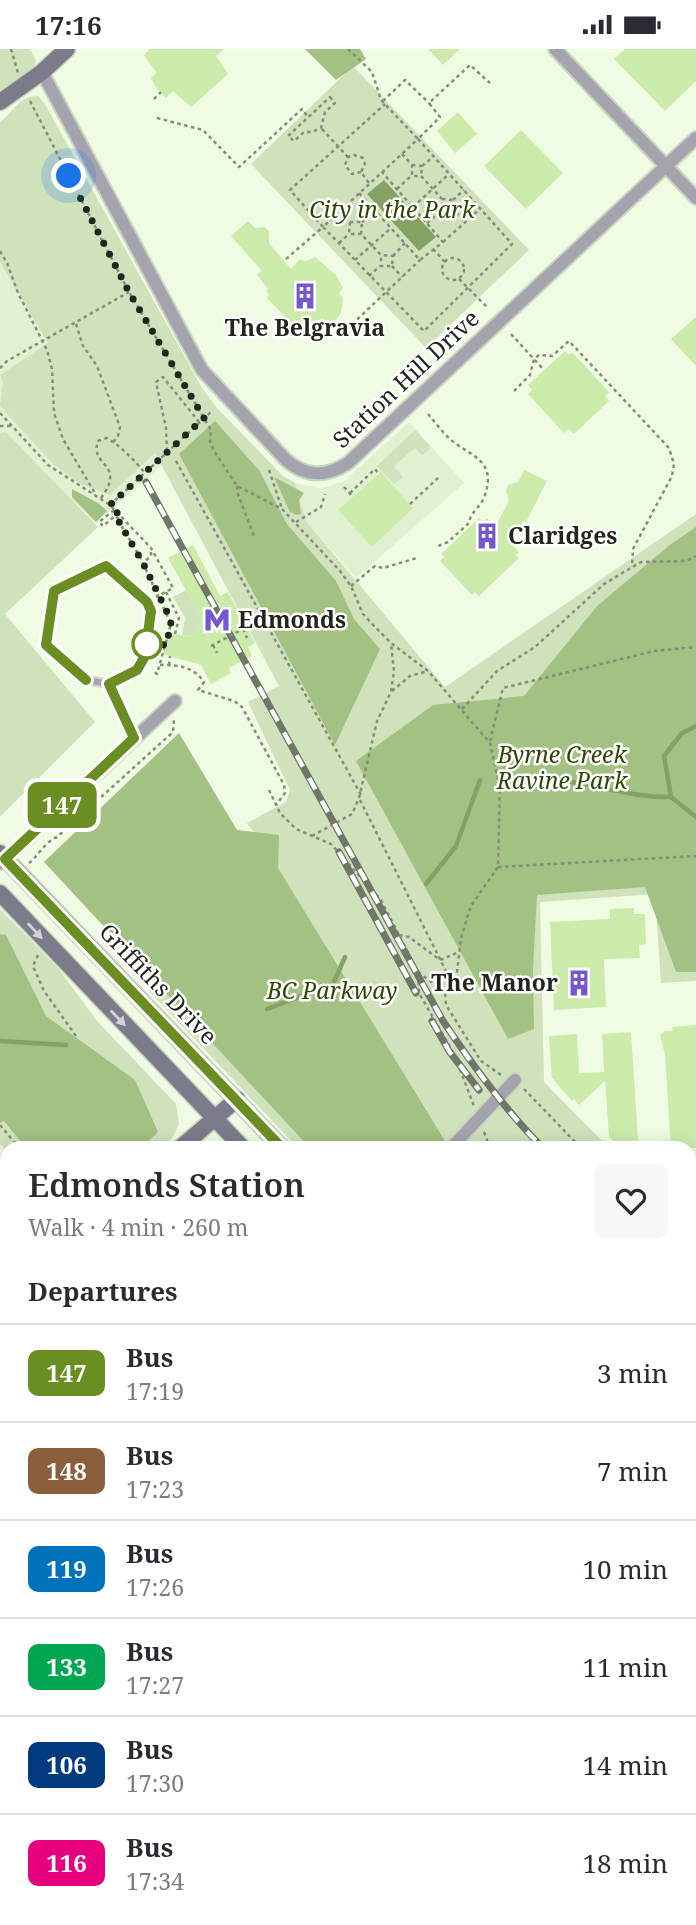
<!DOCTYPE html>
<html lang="en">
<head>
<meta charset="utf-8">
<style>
	:root { --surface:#fff; --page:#f7f7f7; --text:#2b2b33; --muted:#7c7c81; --line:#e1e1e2 }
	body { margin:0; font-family:"Noto Serif",serif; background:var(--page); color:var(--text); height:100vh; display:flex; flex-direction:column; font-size:26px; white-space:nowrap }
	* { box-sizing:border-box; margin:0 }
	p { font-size:23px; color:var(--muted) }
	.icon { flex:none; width:38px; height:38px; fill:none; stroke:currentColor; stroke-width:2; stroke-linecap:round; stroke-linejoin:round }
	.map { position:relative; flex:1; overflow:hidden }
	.drawer { position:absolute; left:0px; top:1092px; width:696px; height:784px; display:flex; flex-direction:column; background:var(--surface); border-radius:21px 21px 0 0; box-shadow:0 4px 18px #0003 }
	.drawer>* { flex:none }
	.badge { padding:0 14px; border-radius:10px; font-size:24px; line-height:46px }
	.you { position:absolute; width:35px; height:35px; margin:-18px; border:5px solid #fff; border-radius:50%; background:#1a73e8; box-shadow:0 0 0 10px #1a73e833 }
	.map>.badge { position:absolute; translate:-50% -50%; box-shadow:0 0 0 4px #fff }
	h2 { padding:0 28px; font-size:26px; line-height:63px }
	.round { display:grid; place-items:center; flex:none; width:74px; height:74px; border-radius:10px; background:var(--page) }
	.headline { display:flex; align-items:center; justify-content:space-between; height:119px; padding:0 28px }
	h1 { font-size:33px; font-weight:600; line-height:52px }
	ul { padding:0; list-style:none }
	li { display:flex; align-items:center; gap:21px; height:98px; padding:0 28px; border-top:2px solid var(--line) }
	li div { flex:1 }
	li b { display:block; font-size:26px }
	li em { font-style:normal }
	li .badge { min-width:77px; font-weight:700; text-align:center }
	.status { display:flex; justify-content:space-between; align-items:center; height:49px; padding:0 35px; background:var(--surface); direction:ltr }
	.status svg { height:19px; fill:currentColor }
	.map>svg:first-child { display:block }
	.built { fill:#e0f0d1 }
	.green { fill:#cfe2bc }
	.forest { fill:#a3c182 }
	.water { fill:#85a265 }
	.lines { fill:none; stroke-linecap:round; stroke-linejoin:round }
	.stream { stroke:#85a265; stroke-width:4.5 }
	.building { fill:#ccebab }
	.lane-casing { stroke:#cad5bf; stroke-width:10 }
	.street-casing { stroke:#cad5bf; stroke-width:16 }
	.secondary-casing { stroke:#cad5bf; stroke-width:19 }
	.path { stroke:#858d7d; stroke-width:2.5; stroke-dasharray:3.5 3.5; stroke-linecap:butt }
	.lane { stroke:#a4a3ae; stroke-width:6 }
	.street { stroke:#a4a3ae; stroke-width:12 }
	.secondary { stroke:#7c7b8b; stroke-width:16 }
	.rail-casing { stroke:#6f7768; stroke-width:7 }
	.rail { stroke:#fff; stroke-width:4.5; stroke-dasharray:13; stroke-linecap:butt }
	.path-bridge { stroke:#858d7d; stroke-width:2.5; stroke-dasharray:3.5 3.5; stroke-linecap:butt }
	.oneway { fill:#d1d1d6 }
	.line-casing { stroke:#fff; stroke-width:16 }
	.line { stroke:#6b8e23; stroke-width:10 }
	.walk { stroke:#21251c; stroke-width:7; stroke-dasharray:0 12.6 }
	.stop-dot { fill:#fff; stroke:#6b8e23; stroke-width:3.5 }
	.labels { text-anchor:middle; stroke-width:5; stroke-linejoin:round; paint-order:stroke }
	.park-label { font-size:23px; font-style:italic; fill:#2d4600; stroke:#fff }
	.poi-label { font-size:23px; font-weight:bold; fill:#21251c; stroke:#fff; text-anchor:start }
	.street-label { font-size:23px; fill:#21251c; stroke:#fff }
</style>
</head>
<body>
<div class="status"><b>17:16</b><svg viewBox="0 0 49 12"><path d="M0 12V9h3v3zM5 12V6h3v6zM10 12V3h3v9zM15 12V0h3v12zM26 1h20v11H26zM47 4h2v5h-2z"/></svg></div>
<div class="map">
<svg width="696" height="1876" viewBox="0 0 696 1876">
	<rect width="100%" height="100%" fill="#effce3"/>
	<!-- built -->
	<g class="built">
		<path d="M0,151L162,416L95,475L7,384H0Z"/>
		<path d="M409,373L464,434L356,529L306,472L295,434L321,439L343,433Z"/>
		<path d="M690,1778H696V1876H588L587,1869H690Z"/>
		<path d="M321,1869H437V1876H322Z"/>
	</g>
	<!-- green -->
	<g class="green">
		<path d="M0,0H30L36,11L34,19L0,41Z"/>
		<path d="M353,17L529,201L426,299L251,115Z"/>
		<path d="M38,47L45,55L202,339L217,359L283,427L295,434L306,472L445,638L696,465V932L661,934L655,845L540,853L544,1033L609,1099H298L150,943L272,806L247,774L286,753L290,741L248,653L279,637L155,404L110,446L79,434L53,415L0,357L3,334L0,326L48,294L0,213V73C14,63 18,47 38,47Z"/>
		<path d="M415,381L430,397L429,401L422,406L415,399L394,417L403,428L394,435L377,417Z"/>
		<path d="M6,383L98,478L5,565L95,673L0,768V384Z"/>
		<path d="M186,541L202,570L198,583L188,588L182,586L185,569L173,548Z"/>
		<path d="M0,860L57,918L97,972L176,1055L179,1075L173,1088L162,1099H7V1103L0,1095Z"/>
		<path d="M690,1292H696V1684L690,1562Z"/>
	</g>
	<!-- forest -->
	<g class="forest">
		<path d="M305,0H360L366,10L336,31Z"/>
		<path d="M215,372L259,421L287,475L336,532L354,570L380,600L335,696L179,405Z"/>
		<path d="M274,428L304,444L299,451L301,465L297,466L290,463Z"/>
		<path d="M72,440L98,454L107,462L96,473L72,448Z"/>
		<path d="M696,478V923H676L645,838L537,846L533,920L534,980L508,990L356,712L433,656L524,647L597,557L671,495Z"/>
		<path d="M179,684L237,781L279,786L278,819L445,1092L436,1099H310L44,813Z"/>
		<path d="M0,885L6,886L46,967L135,1031L158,1083L141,1099H26L4,1072L0,1074Z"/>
	</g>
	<!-- water -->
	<path class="water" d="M384,131L436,188L419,202L367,145Z"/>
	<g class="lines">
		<!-- stream -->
		<g class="stream">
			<path d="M511,732C558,720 620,750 671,748L664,707L682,684L696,677"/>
			<path d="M671,748L696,768"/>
			<path d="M426,835L456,797L480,731"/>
			<path d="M267,960L333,935L345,908"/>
			<path d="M0,992L66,996"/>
		</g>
	</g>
	<!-- building -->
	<g class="building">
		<path d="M150,0H224L216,7L228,25L191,58L173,42L166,49L155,37L151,29L157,24L144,6Z"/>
		<path d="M428,0H460L443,16Z"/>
		<path d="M625,0H696V32L665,62L614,10Z"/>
		<path d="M458,63L477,85L455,104L437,82Z"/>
		<path d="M521,81L563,124L526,160L484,117Z"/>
		<path d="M248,172L255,179L265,178L269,182V194L291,220L300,210L306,212L315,208L336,226L343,239L339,244L343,250L341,264L332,277L308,286H302L266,248L269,246L266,242L268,240L257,226L262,222L231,187Z"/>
		<path d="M696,268V317L671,290Z"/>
		<path d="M565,302L569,306L572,303L609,343L605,347L609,352L574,385L569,380L564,384L528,345L532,341L528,336Z"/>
		<path d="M524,421L547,432L526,473L523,472L518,482L508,492L519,503L516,506L519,509L479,547L475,543L472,546L440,512L444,508L441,505L479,469L483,473L487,469L495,478L509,452L506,442L508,436L518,433Z"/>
		<path d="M381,423L413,459L372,498L338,461Z"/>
		<path d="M193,496L220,547L228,543L255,594L248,598L252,607L229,619L231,624L211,635L201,616L163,605L169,583L188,588L198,583L202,570L168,509Z"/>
		<path d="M634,859V865H645L646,895L639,896L640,909L604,910L606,958L554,961L550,873L610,870V860Z"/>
		<path d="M696,976V1099H671L665,1006L660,986L665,982H673L672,978Z"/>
		<path d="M631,983L638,1091L619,1093L617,1095L609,1088L605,1032L579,1056L574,1050L572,1052L552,1029L549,987L577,985L579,1024L604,1023L602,985Z"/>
		<path d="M537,1083L554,1099H522Z"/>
	</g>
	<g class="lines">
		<!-- lane casing -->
		<g class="lane-casing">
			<g id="lane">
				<path d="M106,518L147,553L151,562L145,607L137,621L109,635L86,631L46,596L54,542Z"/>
				<path d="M109,635L134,689"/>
				<path d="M174,1869L176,1876"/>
				<path d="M437,1869V1876"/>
			</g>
		</g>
		<!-- street casing -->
		<g class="street-casing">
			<g id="street">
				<path d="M555,0L696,149"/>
				<path d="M42,23L202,321L285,410C305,428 325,429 348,414L696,89"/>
				<path d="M1,814L175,652"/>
				<path d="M451,1099L515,1031"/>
				<path d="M690,1279H696"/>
				<path d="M0,1526L7,1521"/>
				<path d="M0,1702L7,1815"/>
				<path d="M10,1869L11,1876"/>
				<path d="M311,1869L312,1876"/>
			</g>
		</g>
		<!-- secondary casing -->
		<g class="secondary-casing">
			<g id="secondary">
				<path d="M0,53L42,23L67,0"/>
				<path d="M0,804L282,1099"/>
				<path d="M0,844L243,1099"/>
				<path d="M180,1099L237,1050"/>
				<path d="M690,1175L696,1172"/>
				<path d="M0,1249L7,1243"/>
				<path d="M0,1279L7,1273"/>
				<path d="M690,1699H696"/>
				<path d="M571,1869L572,1876"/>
			</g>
		</g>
		<!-- path -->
		<g class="path">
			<path d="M11,0L18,24"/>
			<path d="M348,0L372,23L381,51L418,90L440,68L429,54L470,16L490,34"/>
			<path d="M330,48L335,54L325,63L321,79L312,83H304L294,92L288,87Z"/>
			<path d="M154,50L161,43"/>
			<path d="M30,52L129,243L211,381L210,392L214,402L237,437L282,460L340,522L351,537L363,565L374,577L391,594L428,622L490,694L500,739L498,818L471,857L461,889L457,923L445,943L446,956L481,1012L501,1026"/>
			<path d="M383,52L405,31L430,55"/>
			<path d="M157,69L203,81L239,118L302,60L308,68"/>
			<path d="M322,80L348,108"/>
			<path d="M418,90L512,195L424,282L323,178Z"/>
			<path d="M402,105L412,116V127H421L442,150L443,160H453L465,173"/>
			<path d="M412,116L422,117L421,127"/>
			<path d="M422,117L433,108"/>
			<path d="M361,123L352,125L345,116L348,108L354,106L363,109L365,115L361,123L369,134"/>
			<path d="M397,140L410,128"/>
			<path d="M359,144L420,211L443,193L382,123"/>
			<path d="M442,150L453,151V160"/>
			<path d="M453,151L464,141"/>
			<path d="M413,158L449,125"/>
			<path d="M341,162L350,173H362L361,185L381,206L393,207L392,217H381V206"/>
			<path d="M350,173L349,185H361"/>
			<path d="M362,173L375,161"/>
			<path d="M427,174L443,160"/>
			<path d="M443,193L480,160"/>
			<path d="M339,194L349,185"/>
			<path d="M433,200L445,213"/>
			<path d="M0,202L7,214L18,244L47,301L52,320L54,364L63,390L96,446"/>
			<path d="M393,207L405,194"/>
			<circle cx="453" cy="220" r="11"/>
			<path d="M286,210L323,178L290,141L385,55"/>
			<path d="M355,211L391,179"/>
			<path d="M392,217L402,228"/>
			<path d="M369,227L380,217"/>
			<path d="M459,230L488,259"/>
			<path d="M76,275L83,297L97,317L120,378L118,387L113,393"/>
			<path d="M347,280L420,211"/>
			<path d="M511,285L544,321"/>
			<path d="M0,319L7,312L129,243"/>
			<path d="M514,342L530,326L534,310L539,306L552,307L569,292L669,399L674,415L672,427L633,500L632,518"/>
			<path d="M0,364L48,416L110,456L151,499L173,539L156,548"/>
			<path d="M428,365C435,373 442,383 450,390C469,407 497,410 485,446C482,457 470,463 469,474L448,493L438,497"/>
			<path d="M0,377H12"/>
			<path d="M167,402L166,379L156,333L163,328L199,373"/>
			<path d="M176,412L361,746"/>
			<path d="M269,421L282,460"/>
			<path d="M237,437L238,445L255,490"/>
			<path d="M344,438L353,448"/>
			<path d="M350,444L375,420L378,424"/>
			<path d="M101,449C127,414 89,418 98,392L107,389C123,399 133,410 145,424"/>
			<path d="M410,455L438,429"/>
			<path d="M110,456L212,362"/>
			<path d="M114,461L99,473L103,477L115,467L119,470"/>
			<path d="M118,471L143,513"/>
			<path d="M296,473L321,458L325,445"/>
			<path d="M151,503V507L143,514L171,575L157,625L152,621"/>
			<path d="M351,537L375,517L383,519L417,509"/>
			<path d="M166,543L179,569L175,585"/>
			<path d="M243,580L247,589"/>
			<path d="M160,616C178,616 193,617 204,633L198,641L234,652L242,658L284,736L285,744L276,756"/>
			<path d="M169,616L170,607"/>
			<path d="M392,642L410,627L428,622"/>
			<path d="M462,660L497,622L535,598L604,535L641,513L686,512L696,507"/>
			<path d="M490,692L503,639L654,602L696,598"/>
			<path d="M269,741L280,764L296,780L331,795L381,851L418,923L419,944L454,1005L474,1057"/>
			<path d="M360,751L447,924L450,936"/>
			<path d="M312,787L352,765L359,749L377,672L391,643L394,622L391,594"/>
			<path d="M29,814C38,807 45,793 57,788L173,683L174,670"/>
			<path d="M498,818L696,807"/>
			<path d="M399,886L409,888L440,911L459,903"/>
			<path d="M38,906L33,917L44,942L76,987"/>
			<path d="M418,923L445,943"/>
			<path d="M524,1040L581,1099"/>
			<path d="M0,1076L19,1099"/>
			<path d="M484,1083L490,1099"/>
			<path d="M690,1193H696"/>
			<path d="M696,1357L690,1366L696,1382"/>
			<path d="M690,1497L696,1501"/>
			<path d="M690,1750H696"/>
		</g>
		<!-- lane -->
		<use href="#lane" class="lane"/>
		<!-- street -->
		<use href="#street" class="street"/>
		<!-- secondary -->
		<use href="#secondary" class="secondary"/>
		<!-- rail casing -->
		<g class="rail-casing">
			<g id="rail">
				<path d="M146,433L443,972C473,1017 505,1061 543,1099"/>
				<path d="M339,803L416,944"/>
				<path d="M432,972L449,1002L479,1041"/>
				<path d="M690,1192L696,1194"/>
				<path d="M690,1203L696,1205"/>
			</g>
		</g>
		<!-- rail -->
		<use href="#rail" class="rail"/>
		<!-- path-bridge -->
		<g class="path-bridge">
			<path d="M213,596L217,604"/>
			<path d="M211,597L243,580L239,572"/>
		</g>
	</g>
	<!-- one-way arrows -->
	<defs><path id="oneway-solid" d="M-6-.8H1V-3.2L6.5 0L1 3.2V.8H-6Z" transform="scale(1.75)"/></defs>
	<g class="oneway">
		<use href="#oneway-solid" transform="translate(35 882) rotate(47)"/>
		<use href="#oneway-solid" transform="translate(118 969) rotate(46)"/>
	</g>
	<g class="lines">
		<!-- line casing -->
		<g class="line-casing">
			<path id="line" d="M86,631L46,596L54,542L106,517L147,553L151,562L145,607L137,621L109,635L134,689L5,810L282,1099"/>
		</g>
		<!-- line -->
		<use href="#line" class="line"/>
		<!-- walk -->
		<path class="walk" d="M69,127L129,243L204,369L110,456L121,468L118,471L143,514L170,569L171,575L166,596L147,595"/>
	</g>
	<!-- icons -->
	<defs>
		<g id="building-bare" transform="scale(2.1)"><path d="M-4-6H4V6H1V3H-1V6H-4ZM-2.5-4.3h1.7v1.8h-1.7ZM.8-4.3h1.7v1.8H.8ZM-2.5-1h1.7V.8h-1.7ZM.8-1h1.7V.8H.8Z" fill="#7457d1" stroke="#fff" stroke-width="2.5" paint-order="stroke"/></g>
		<g id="metro-bare" transform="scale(2.1)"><path d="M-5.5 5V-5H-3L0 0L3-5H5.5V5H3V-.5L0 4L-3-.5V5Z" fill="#7457d1" stroke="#fff" stroke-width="2.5" paint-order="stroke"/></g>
	</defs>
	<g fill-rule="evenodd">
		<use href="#building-bare" x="305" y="247"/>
		<use href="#building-bare" x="487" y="487"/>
		<use href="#metro-bare" x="217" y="571"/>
		<use href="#building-bare" x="579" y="934"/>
	</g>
	<!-- markers -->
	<circle class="stop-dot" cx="147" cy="595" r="14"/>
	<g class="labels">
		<!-- park labels -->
		<g class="park-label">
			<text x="392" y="169">City in the Park</text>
			<text x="562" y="714">Byrne Creek<tspan x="562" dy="26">Ravine Park</tspan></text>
			<text x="332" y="950">BC Parkway</text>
		</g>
		<!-- poi labels -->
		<g class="poi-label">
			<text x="305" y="287" text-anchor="middle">The Belgravia</text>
			<text x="508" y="495">Claridges</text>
			<text x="238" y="579">Edmonds</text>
			<text x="558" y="942" text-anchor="end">The Manor</text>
		</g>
		<!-- street labels -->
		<g class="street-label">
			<text transform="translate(406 330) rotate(-43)" y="8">Station Hill Drive</text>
			<text transform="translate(158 935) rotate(46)" y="8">Griffiths Drive</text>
		</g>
	</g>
</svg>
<div class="you" style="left:69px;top:127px"></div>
<b class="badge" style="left:62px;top:756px;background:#6b8e23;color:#fff">147</b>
<section class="drawer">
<div class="headline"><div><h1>Edmonds Station</h1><p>Walk · 4 min · 260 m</p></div><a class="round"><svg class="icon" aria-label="heart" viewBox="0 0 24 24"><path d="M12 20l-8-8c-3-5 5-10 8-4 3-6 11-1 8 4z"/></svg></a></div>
<h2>Departures</h2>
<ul>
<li><span class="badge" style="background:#6b8e23;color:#fff">147</span><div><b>Bus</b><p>17:19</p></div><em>3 min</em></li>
<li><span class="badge" style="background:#8b5e3c;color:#fff">148</span><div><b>Bus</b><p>17:23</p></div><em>7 min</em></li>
<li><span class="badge" style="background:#0072bc;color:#fff">119</span><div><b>Bus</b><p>17:26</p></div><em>10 min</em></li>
<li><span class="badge" style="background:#00a651;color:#fff">133</span><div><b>Bus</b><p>17:27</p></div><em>11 min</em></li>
<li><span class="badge" style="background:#003b80;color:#fff">106</span><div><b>Bus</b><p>17:30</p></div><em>14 min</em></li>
<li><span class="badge" style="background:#e6007e;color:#fff">116</span><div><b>Bus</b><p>17:34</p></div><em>18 min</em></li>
</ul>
</section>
</div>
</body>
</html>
